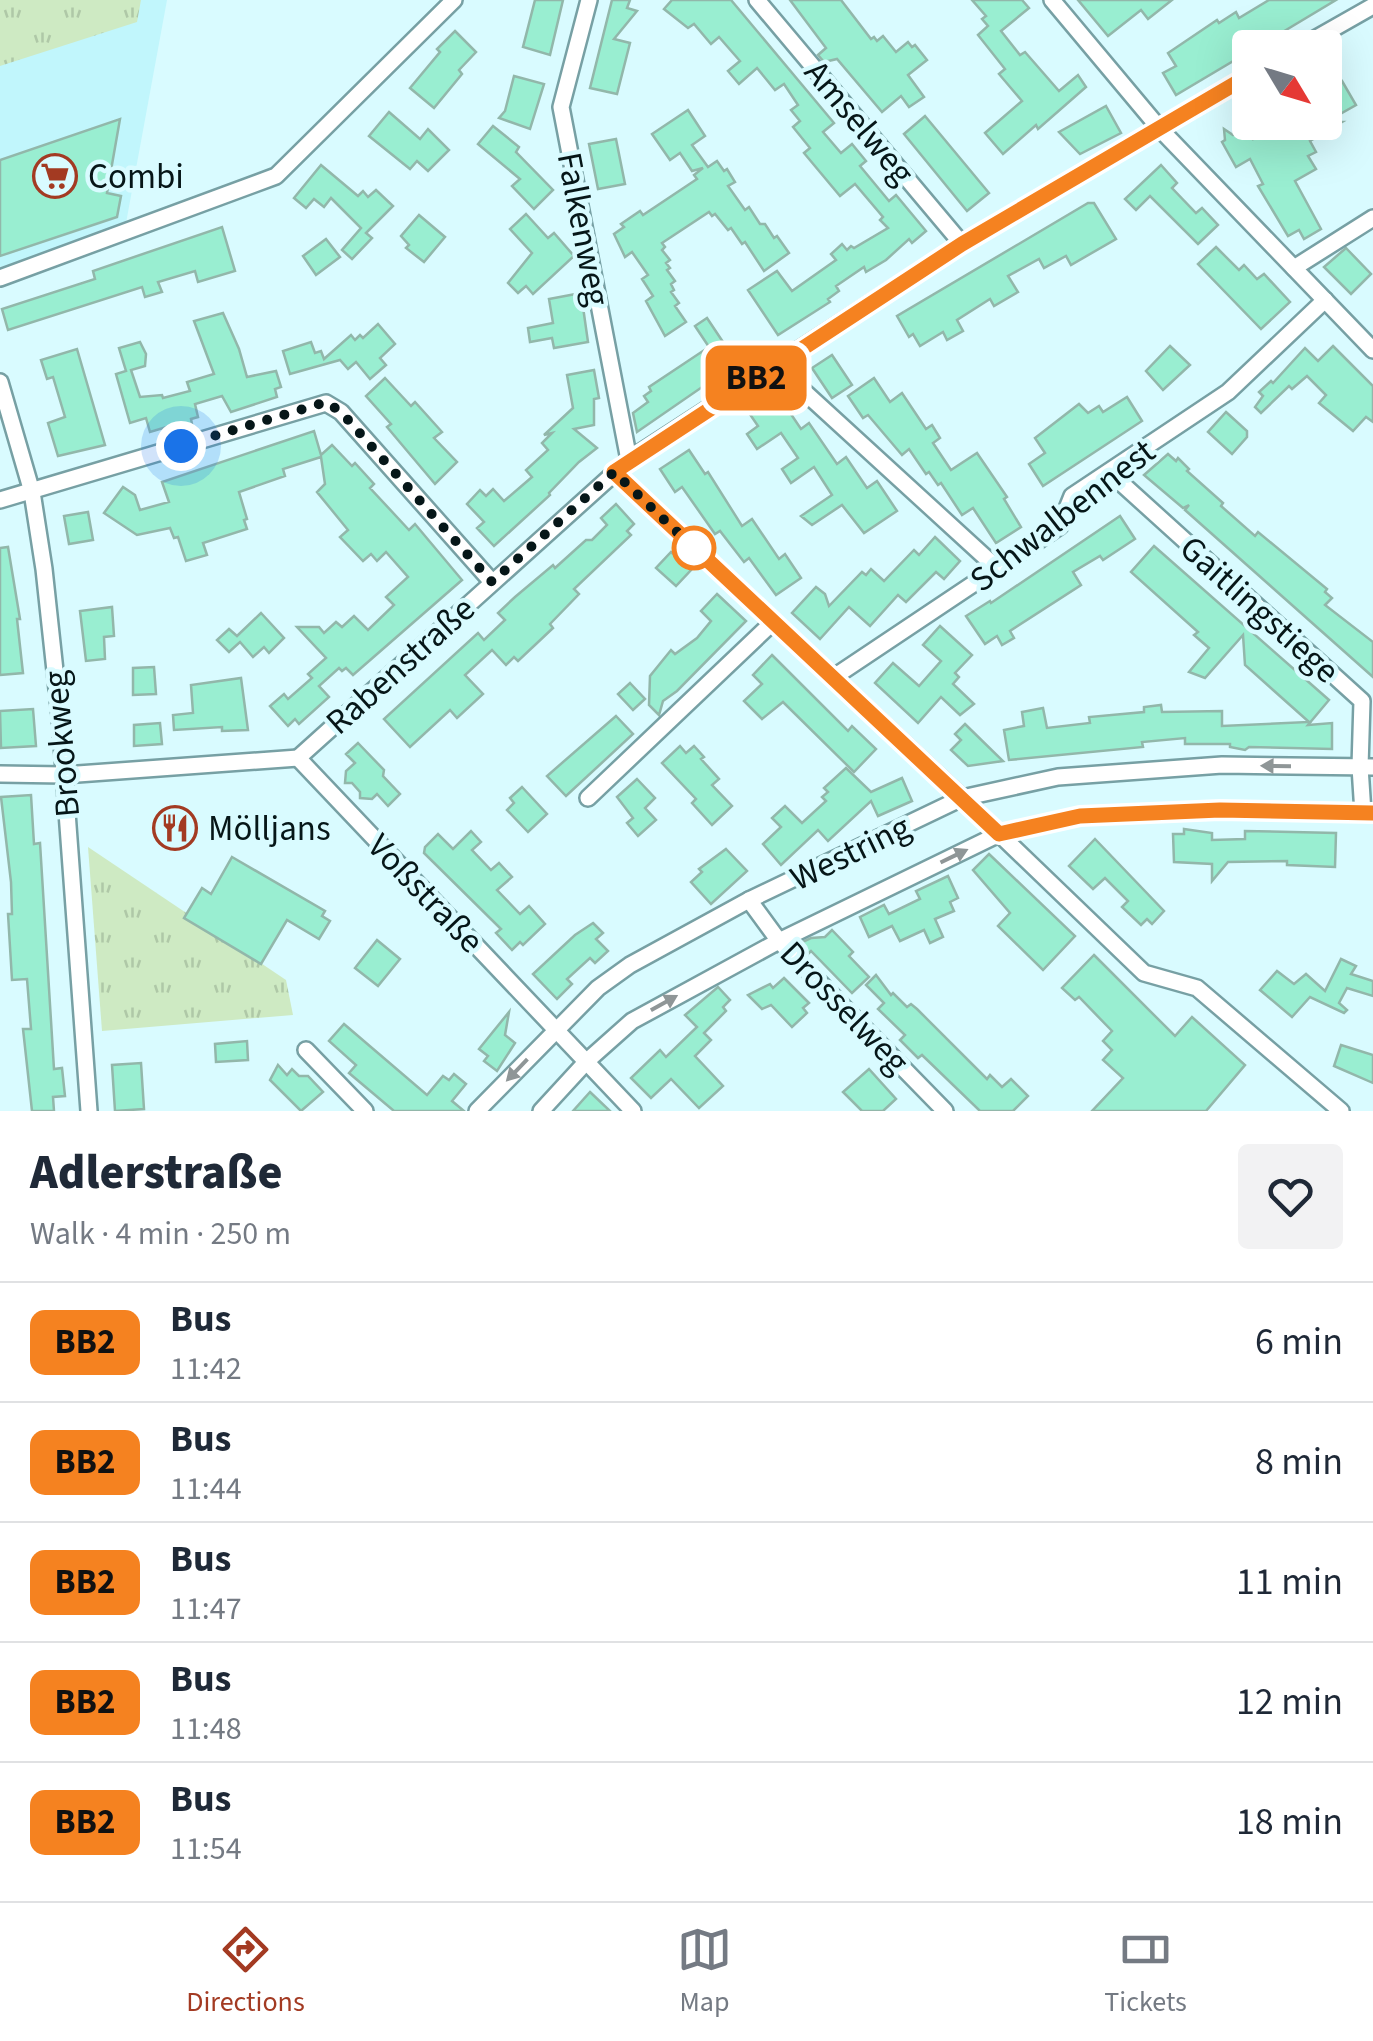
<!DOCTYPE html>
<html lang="en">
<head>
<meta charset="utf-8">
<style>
	:root { --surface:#fff; --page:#f2f2f3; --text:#1f2937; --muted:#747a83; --line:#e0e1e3; --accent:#a33a22 }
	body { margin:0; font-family:"Source Sans 3",sans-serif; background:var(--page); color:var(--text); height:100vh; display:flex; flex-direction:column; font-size:38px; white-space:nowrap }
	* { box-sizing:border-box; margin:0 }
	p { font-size:32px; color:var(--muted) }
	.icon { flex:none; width:55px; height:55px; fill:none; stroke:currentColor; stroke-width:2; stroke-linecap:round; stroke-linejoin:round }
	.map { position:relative; height:1111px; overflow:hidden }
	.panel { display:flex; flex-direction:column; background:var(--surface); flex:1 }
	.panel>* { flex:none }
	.badge { padding:0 20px; border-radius:15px; font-size:35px; line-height:65px }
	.needle { width:65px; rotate:128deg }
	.buttons { position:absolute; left:1232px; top:30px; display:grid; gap:20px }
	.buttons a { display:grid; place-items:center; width:110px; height:110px; border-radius:10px; background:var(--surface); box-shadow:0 10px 40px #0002; font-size:50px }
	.you { position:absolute; width:50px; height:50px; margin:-25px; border:8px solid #fff; border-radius:50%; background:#1a73e8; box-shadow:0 0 0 15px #1a73e833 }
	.map>.badge { position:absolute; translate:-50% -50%; box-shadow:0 0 0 5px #fff }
	.round { display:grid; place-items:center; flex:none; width:105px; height:105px; border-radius:10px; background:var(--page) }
	.summary { display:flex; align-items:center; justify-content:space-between; height:170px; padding:0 30px }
	h1 { font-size:48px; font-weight:800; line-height:75px }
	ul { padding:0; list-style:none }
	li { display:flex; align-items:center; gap:30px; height:120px; padding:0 30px; border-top:2px solid var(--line) }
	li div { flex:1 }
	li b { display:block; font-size:38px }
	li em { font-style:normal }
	li .badge { min-width:110px; font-weight:700; text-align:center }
	.dock { display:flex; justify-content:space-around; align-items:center; height:140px; border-top:2px solid var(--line); background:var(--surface); font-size:28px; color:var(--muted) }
	.dock a { display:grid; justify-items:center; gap:5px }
	.dock .on { color:var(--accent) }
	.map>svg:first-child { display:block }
	.built { fill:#c1f6fc }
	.grass { fill:url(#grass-tufts) }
	.building { fill:#99eed1; stroke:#92b7aa; stroke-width:2.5 }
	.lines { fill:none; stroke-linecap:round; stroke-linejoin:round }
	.minor-casing { stroke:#77a0a4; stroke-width:20 }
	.minor { stroke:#fff; stroke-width:15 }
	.oneway { fill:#8f9697 }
	.line-casing { stroke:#fff; stroke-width:22 }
	.line { stroke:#f58220; stroke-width:15 }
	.walk { stroke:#061618; stroke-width:10; stroke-dasharray:0 18 }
	.stop-dot { fill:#fff; stroke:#f58220; stroke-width:5 }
	.labels { text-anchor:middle; stroke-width:9; stroke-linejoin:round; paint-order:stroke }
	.street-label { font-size:35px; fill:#061618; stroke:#d9fbff }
	.poi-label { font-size:35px; fill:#061618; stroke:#d9fbff; text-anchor:start }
</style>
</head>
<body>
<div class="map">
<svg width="1373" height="1111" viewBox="0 0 1373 1111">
	<defs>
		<pattern id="grass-tufts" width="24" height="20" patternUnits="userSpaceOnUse" patternTransform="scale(2.5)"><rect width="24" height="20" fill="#ceeac3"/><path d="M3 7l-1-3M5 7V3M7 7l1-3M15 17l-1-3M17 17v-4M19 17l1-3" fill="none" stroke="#afc8a7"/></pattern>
	</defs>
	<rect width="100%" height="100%" fill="#d9fbff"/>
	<!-- built -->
	<path class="built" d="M0,0H167L126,223L50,250L11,274L8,265L0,267Z"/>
	<!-- grass -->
	<g class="grass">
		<path d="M0,0H141L137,22L0,66Z"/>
		<path d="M88,847L286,980L293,1015L102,1031Z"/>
	</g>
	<!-- building -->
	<g class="building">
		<path d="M535,0H563L550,55L523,47Z"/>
		<path d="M612,0H630L627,8L637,11L614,39L630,43L617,94L590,88Z"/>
		<path d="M672,0H731L834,123L823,132L841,153L852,144L866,161L860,166L889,201L896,195L926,231L912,243L909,239L886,260L866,272L864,267L836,286L839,291L828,299L830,302L778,335L748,290L777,271L792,291L836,260L831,254L842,244L847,250L851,246L854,248L888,228L880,220L883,217L855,184L840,196L804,153L810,148L793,127L800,121L791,110L798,105L784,84L775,90L757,68L739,84L728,71L740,61L719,37L711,44L694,24L688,28L664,9Z"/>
		<path d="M790,0H841L871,39L874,37L877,41L883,36L896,52L908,42L912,47L915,45L927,60L908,75L924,97L909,107L901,96L882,112L837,59L824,62L818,55L826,48Z"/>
		<path d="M972,0H1022L1029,8L1001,31L1020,55L1025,52L1059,91L1078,75L1086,87L1038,129L1036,125L1003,154L985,133L1022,101L999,74L1005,69L978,35L988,26L982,19L986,16Z"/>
		<path d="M1078,0H1172L1148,19L1141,10L1108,36Z"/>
		<path d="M1269,0H1336L1256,48H1250V51L1176,95L1163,73L1176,66L1168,53L1217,20L1219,23L1236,12L1239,18Z"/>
		<path d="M455,31L476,52L459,70L462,74L434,108L410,88L440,52L437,49Z"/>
		<path d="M514,76L544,84L530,129L499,118L505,111Z"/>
		<path d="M1342,81L1356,105L1326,122H1342L1310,141L1316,152L1308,156L1316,169L1295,181L1321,229L1304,239L1299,230L1288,236L1258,186L1263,184L1250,159L1236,167L1222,142L1225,140L1224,129L1233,135L1246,128L1253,139L1285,122H1325V95L1331,92L1329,88Z"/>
		<path d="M1106,106L1121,133L1080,154L1059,132Z"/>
		<path d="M688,110L705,136L692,145L708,167L717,161L724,171L727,169L735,182L728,186L745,210L749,207L760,224H765L774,238L777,236L789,253L764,271L745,242L742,244L731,228L728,230L715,214L712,216L709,212L662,243L665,247L662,250L670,260L666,263L670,268L667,270L675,281L671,284L674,290L671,292L679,303L675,306L686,322L665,336L646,301L653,296L642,279L648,275L632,252L625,257L614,234L624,227L621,224L640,211L643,215L697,179L694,175L703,168L692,171L680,153L670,160L652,134Z"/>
		<path d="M389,112L420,139L428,129L449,150L428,171L417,161L410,169L369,136Z"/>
		<path d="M925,116L989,193L967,211L904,134Z"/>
		<path d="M120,119L107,193L121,196L117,217L0,256V160Z"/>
		<path d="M493,126L519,147L516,152L553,190L534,209L512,186L520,179L478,144Z"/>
		<path d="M616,139L625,184L598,189L589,144Z"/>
		<path d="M321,165L358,196L363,191L368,197L376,190L393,206L366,233L372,238L352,259L342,250L361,228L331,198L324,207L314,199L306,208L294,198Z"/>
		<path d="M1161,165L1177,183L1172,188L1196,213L1202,208L1218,225L1198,244L1150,196L1136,210L1125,199Z"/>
		<path d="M1088,203H1094L1116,239L1071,265L1066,256L1044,268L1039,259L1008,276L1018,292L994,306L990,299L957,320L963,331L947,340L943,332L920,346L913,334L909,337L897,316Z"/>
		<path d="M526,214L548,238L554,233L574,256L533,294L526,286L518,293L508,283L532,253L510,229Z"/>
		<path d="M419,215L445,237L424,262L406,248L409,245L401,236Z"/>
		<path d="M222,227L235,271L198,282L195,271L158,282L162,292L145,297L142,287L8,330L2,309L95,279L93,271Z"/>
		<path d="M326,239L340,257L316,275L303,256Z"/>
		<path d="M1216,247L1239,270L1244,265L1257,279L1264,274L1290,302L1261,329L1198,264Z"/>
		<path d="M1346,248L1371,274L1351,294L1324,267Z"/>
		<path d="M581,293L588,342L554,348L552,338L530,342L528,328L553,323L549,299Z"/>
		<path d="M223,313L239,349L247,377L276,371L281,387L275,389L277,397L231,412L222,396L195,404L198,417L191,419L192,424L178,428L177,425L170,426L150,432L146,418L130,423L116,374L126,371L119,348L140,342L146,354L145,366L131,370L140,397L162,395L163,398L190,391L187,382L214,374L194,321Z"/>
		<path d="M707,318L737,363L637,432L633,413L648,402L644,396L651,391L649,387L709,347L695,326Z"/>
		<path d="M378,324L395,344L380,358L386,365L370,379L356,362L348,369L340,360L290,374L283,351L311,342L315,353L321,351L324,359L351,335L355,340L360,335L363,338Z"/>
		<path d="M1170,346L1190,365L1163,390L1146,371Z"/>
		<path d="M1333,346L1373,386V422L1366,417L1353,431L1319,403L1326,395L1307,376L1292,389L1289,386L1261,413L1255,407L1263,396L1259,392L1271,381L1273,383L1305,348L1318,361Z"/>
		<path d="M77,349L105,445L58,456L48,423L65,417L53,377L47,379L41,360Z"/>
		<path d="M832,355L852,385L832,398L812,368Z"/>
		<path d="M594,370L599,398L594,399V425L574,429L597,448L579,462L549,493L550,495L494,546L477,528L484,522L467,504L480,490L486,496L493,489L504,501L532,477L526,470L548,450L542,443L552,433L544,435L573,408L567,375Z"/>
		<path d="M385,378L411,406L415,402L442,432L434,438L457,462L435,484L387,427L391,424L366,396Z"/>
		<path d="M874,378L890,402L902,393L926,429L932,425L940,438L933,443L951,470L977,453L1007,497L1004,499L1021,527L996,543L973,508L962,515L941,483L938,485L929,472L926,474L909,449L902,455L868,415L863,418L848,396Z"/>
		<path d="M778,395L801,429L809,423L837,464L846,457L867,488L877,481L897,511L864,533L842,505L812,525L801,516L832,495L814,467L791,483L782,469L798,458L781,433L757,449L747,434L758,426L747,410Z"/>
		<path d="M1127,397L1142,421L1043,486L1029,464L1045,453L1035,438L1079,404L1088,413L1099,406L1103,412Z"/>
		<path d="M1226,412L1247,431V437L1232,454L1208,432Z"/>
		<path d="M314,431L321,455L332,445L352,466L355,463L374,484L370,488L409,530L415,524L462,580L353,675L346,668L342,671L339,668L319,686L329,697L299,724L295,719L288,726L270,706L284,694L288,699L312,678L308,674L326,658L297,627H319L324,633L336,622L342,627L354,616L368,630L394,605L386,597L408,577L386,552L377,561L371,554L363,561L340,537L348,530L317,492L325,484L321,457L283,469L285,476L239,492L247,519L244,520L247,529L203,543L207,555L186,561L178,537L174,538L170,528L137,535L104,513L123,487L135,495L140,510L169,502L162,482Z"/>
		<path d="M689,450L705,474L708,472L742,526L752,519L779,559L785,554L801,578L776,595L749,558L744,562L720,531L715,534L682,487L675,492L660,469Z"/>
		<path d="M1168,454L1176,461L1178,458L1189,469L1187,471L1223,503L1221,506L1255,536L1258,532L1327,589L1325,592L1332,598L1325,605L1373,642V677L1185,510L1189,505L1183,508L1144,475Z"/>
		<path d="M616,504L634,524L627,531L631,535L574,589L579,594L550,624L553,628L518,661L514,657L506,665L492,650L465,675L483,694L457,718L450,710L410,747L384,719L478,633L484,640L505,620L498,613L515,597L553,565L555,568L586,540H592L607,525L601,518Z"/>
		<path d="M88,512L93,540L69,544L64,516Z"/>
		<path d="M1120,516L1135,539L1103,560L1100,556L1073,572L1081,585L1010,631L1014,638L1002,645L997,636L985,644L966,616L990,601L991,603Z"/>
		<path d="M935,537L960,561L944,579L936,572L906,602L898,595L870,626L849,607L820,639L792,613L816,587L825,594L829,606L862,572L866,575L871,569L884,581L914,550L919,555Z"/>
		<path d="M1154,546L1329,700L1308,725L1332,723V749L1249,747L1245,750L1230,747V744H1185V738L1142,742L1143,747L1009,760L1004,730L1024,726L1022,712L1043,708L1047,728L1090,723L1089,717L1144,712V707L1161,705L1162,712L1222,711V726L1309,722L1245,665L1243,635L1205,678L1189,672L1209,648L1194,635L1198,632L1131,572Z"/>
		<path d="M8,547L20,619H17L23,673L0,675V548Z"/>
		<path d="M671,552L691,570L676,586L656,568Z"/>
		<path d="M717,594L746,621L677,691L663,701L659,715L649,705L650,676L671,650L675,654L697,638L711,621L701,611Z"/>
		<path d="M112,607L114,636L104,637L105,659L86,661L80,611Z"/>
		<path d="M261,613L284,638L269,653L264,647L253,657L240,642L229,652L217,640L229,629L237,636Z"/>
		<path d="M940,626L972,655L955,673L959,677L953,684L974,704L960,715L941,697L918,723L875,683L893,663L919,686L941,661L923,645Z"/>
		<path d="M772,655L848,731L852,726L876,749L854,772L783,702L762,719L744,701L762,684L753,675Z"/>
		<path d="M154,667L156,694L133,695V668Z"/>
		<path d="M241,678L248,730L222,731V727L174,730L173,715L193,713L191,685Z"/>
		<path d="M630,683L645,699L633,710L618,694Z"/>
		<path d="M33,709L36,746L1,748L0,711Z"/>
		<path d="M616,716L633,734L566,796L547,776Z"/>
		<path d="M160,723L162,744L134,746V725Z"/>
		<path d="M965,724L1003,761L968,766L951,750L961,740L955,734Z"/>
		<path d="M358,743L384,770L383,776L400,794L388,806L377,794L372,799L360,798V792L352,783H345L346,771L355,763L346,754Z"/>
		<path d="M680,746L686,753L694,746L704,757L701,759L719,779L712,785L732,806L712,825L692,803L696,799L662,763Z"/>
		<path d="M846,768L871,792L902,778L912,801L878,816L871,801L828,841L818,830L781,865L763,844L781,827L772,818L785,806L802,823L826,801L822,797L828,792L824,788Z"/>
		<path d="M637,779L655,798L645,808L656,820L638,836L627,823L633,818L617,797Z"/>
		<path d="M522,787L547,814L528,832L507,810L514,803L510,798Z"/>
		<path d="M31,795L34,844L40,843L54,1069L62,1068L65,1096L53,1097L54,1111H32L23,1029H31L27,979L12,980L8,914H12L11,882L1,797Z"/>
		<path d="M1184,829L1212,833V840L1245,839V831L1336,833L1335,867L1287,865V861L1228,862L1212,881V864L1174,862L1173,834H1184Z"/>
		<path d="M471,831L481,842L472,850L491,870L499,863L512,877L497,890L520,914L529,906L545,924L523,945L520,942L512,950L496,933L501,929L424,853L425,847L438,834L453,849Z"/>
		<path d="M1095,839L1164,911L1152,924L1147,919L1141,925L1122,907L1128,901L1105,878L1093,889L1069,866Z"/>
		<path d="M726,849L747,871L711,904L691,882L702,872L699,869Z"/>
		<path d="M989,854L1075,936L1043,970L998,926L1010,913L973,870Z"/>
		<path d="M232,857L325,911L322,916L330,921L319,939L287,920L261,964L184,918L202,888L211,894Z"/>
		<path d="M948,876L958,898L950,902L954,911L935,919L943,937L930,943L924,930L900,941L892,926L869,937L860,917L884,905L889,914L920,899L916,891Z"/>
		<path d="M593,923L603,933L596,939L608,951L595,963L590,958L567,979L572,984L557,999L533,974L575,935Z"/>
		<path d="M832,930L853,952L849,956L869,977L852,993L811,951L808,954L798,944L811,938L825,937Z"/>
		<path d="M377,940L400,959L378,986L355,968Z"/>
		<path d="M1094,955L1175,1036L1192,1017L1245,1065L1206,1111H1092L1123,1078L1103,1060L1112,1050L1103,1041L1112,1031L1079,997L1075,1000L1062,988Z"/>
		<path d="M1341,959L1356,966L1351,974L1373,981V996L1347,988L1339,1003L1347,1010L1344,1013L1310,997L1292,1017L1260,990L1277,971L1294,984L1306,974L1325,991Z"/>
		<path d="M876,975L891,995L893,993L907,1007L911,1004L917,1009L987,1079L990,1075L1002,1087L1011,1079L1028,1096L1013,1111H980L922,1055L918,1058L900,1040L905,1035L878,1009L884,1003L866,985Z"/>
		<path d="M784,978L809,1003L803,1008L807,1013L792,1027L771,1005L762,1009L748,995L770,984L773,988Z"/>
		<path d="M718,987L730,1000L723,1007L726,1011L704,1033L711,1040L695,1056L723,1086L699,1108L671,1079L651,1098L631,1078L660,1050L666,1057L697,1027L685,1015Z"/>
		<path d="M509,1012L505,1035L515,1043L497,1071L484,1061L488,1056L479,1049Z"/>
		<path d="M344,1024L427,1095L443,1076L449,1080L454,1074L466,1084L452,1101L464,1111H394L349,1073L356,1065L329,1041Z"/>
		<path d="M247,1041L248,1060L216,1062L215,1044Z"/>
		<path d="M1341,1045L1373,1055V1083L1334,1066Z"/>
		<path d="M141,1063L144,1109L115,1111L112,1065Z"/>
		<path d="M278,1065L287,1075L292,1069L299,1076H308L323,1092L301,1111L270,1080Z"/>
		<path d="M869,1069L896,1099L883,1111H862L843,1092Z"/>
		<path d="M590,1092L610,1111H573Z"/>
	</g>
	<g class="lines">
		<!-- minor casing -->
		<g class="minor-casing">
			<g id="minor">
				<path d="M589,0L561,107L629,460"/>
				<path d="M757,0L962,244"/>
				<path d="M1052,0L1160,129L1373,350"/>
				<path d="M1299,48L1373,6"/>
				<path d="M1294,268L1373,218"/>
				<path d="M0,278L276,176L454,0"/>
				<path d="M775,365L998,569"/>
				<path d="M0,382L32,492L44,569L60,717L89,1111"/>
				<path d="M614,472L962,798L1144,973L1197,988L1341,1111"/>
				<path d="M1109,472L1362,701L1360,767L1363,813"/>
				<path d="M0,500L326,403L341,412L492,582"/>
				<path d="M834,677L1060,526L1072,496L1228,392L1325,300"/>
				<path d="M298,758L629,460L962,244L1250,75"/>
				<path d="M298,758L633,1111"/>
				<path d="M0,774L64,775L298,758"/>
				<path d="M588,798L772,623"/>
				<path d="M749,900L779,941L945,1111"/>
				<path d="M306,1050L365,1111"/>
				<path d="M477,1111L598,988L630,965L749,900L962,798L1058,777L1222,765L1373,767"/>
				<path d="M541,1111L587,1061L632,1021L779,941L999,834L1080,816L1220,810L1373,813"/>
			</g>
		</g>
		<!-- minor -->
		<use href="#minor" class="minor"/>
	</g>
	<!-- one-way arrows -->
	<defs><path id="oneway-solid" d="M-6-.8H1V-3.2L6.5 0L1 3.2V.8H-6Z" transform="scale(2.5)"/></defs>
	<g class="oneway">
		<use href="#oneway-solid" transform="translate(1276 766) rotate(-179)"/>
		<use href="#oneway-solid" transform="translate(954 856) rotate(-26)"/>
		<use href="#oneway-solid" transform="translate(664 1003) rotate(-29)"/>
		<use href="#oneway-solid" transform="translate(517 1070) rotate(134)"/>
	</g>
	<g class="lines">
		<!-- line casing -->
		<g class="line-casing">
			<path id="line" d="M1250,75L962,244L614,472L999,834L1080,816L1220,810L1373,813"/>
		</g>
		<!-- line -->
		<use href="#line" class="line"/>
		<!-- walk -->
		<path class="walk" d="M181,446L326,402L341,412L492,582L614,472L697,551L694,548"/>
	</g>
	<!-- icons -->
	<defs>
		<g id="supermarket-ring" transform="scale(2.25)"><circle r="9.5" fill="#d9fbff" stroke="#a33a22" stroke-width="1.5"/><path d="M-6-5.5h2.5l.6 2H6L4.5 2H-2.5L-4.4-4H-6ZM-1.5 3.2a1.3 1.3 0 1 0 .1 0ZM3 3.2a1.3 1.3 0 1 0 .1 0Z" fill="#a33a22"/></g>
		<g id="restaurant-ring" transform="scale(2.25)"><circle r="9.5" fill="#d9fbff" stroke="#a33a22" stroke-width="1.5"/><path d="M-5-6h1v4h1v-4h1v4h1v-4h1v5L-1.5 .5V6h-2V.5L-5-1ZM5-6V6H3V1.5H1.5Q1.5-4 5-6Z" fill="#a33a22"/></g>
	</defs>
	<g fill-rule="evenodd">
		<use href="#supermarket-ring" x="55" y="176"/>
		<use href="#restaurant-ring" x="175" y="828"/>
	</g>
	<!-- markers -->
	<circle class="stop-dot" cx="694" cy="548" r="20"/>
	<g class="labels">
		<!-- street labels -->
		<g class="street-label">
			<text transform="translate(860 122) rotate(50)" y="12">Amselweg</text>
			<text transform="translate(584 229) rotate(79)" y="12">Falkenweg</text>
			<text transform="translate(1062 515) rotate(-38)" y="12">Schwalbennest</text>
			<text transform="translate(1260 609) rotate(42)" y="12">Gaitlingstiege</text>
			<text transform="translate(400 665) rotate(-42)" y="12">Rabenstraße</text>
			<text transform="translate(61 744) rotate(-95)" y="12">Brookweg</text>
			<text transform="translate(850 852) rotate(-26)" y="12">Westring</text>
			<text transform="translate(426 893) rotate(46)" y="12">Voßstraße</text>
			<text transform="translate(845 1007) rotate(46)" y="12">Drosselweg</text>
		</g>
		<!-- poi labels -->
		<g class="poi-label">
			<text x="88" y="188">Combi</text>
			<text x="208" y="840">Mölljans</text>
		</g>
	</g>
</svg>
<div class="buttons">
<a><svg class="needle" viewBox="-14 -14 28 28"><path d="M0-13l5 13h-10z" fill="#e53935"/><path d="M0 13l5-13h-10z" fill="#747a83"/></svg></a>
</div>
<div class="you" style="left:181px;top:446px"></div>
<b class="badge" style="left:756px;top:378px;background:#f58220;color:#111">BB2</b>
</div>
<section class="panel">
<div class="summary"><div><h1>Adlerstraße</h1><p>Walk · 4 min · 250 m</p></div><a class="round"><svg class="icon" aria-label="heart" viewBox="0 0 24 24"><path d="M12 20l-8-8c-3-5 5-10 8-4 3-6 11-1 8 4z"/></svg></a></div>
<ul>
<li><span class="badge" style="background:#f58220;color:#111">BB2</span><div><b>Bus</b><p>11:42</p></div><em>6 min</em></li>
<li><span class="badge" style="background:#f58220;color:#111">BB2</span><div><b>Bus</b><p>11:44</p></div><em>8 min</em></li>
<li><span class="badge" style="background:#f58220;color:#111">BB2</span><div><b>Bus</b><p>11:47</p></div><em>11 min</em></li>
<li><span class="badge" style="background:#f58220;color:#111">BB2</span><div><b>Bus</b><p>11:48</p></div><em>12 min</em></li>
<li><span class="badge" style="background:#f58220;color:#111">BB2</span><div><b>Bus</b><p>11:54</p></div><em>18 min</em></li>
</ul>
</section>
<nav class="dock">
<a class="on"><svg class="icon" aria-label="directions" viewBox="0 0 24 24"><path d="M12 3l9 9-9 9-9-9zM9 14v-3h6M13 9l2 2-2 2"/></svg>Directions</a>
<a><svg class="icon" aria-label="map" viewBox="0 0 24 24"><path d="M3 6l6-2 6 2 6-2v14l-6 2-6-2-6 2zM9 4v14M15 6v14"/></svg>Map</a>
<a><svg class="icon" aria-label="tickets" viewBox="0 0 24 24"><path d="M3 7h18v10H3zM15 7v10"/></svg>Tickets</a>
</nav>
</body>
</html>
